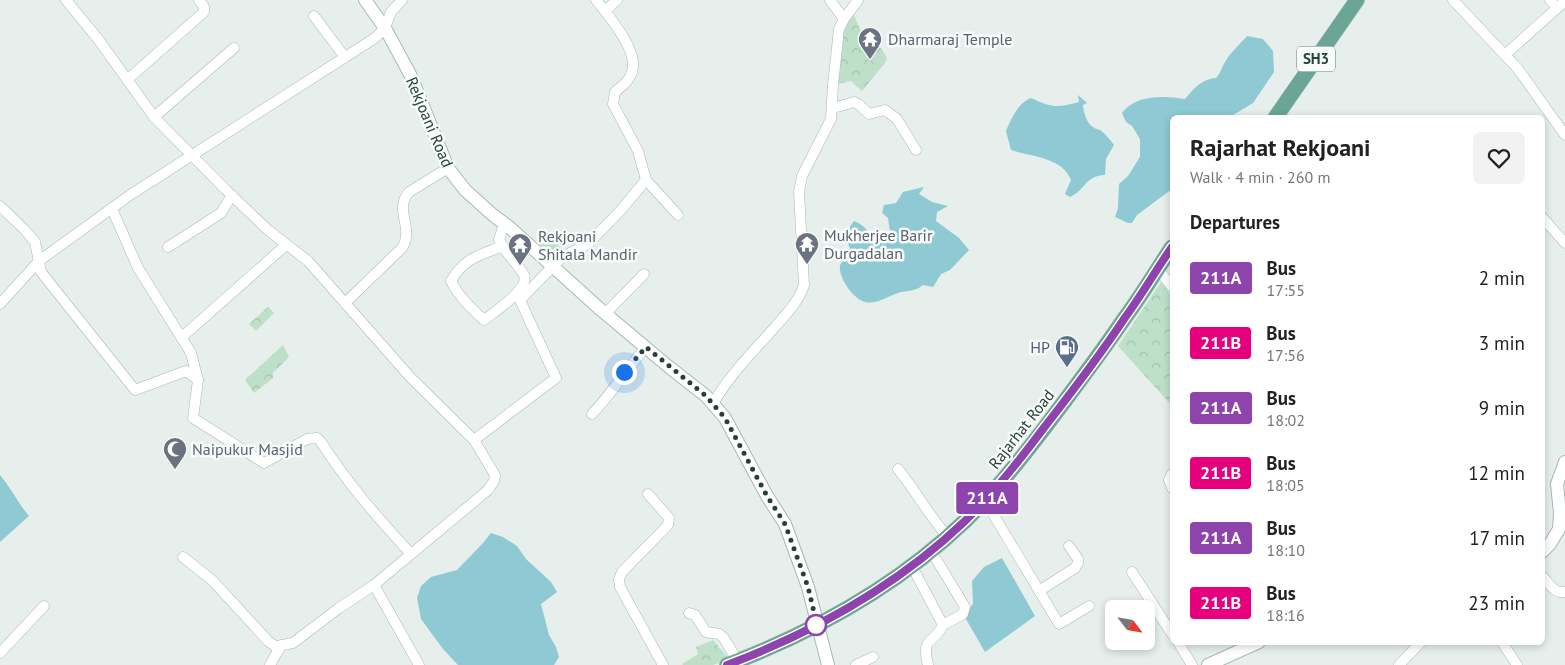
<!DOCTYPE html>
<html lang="en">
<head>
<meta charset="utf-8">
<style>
	:root { --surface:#fff; --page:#f2f2f2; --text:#222; --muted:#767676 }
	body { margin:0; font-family:"PT Sans",sans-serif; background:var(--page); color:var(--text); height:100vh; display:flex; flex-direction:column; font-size:19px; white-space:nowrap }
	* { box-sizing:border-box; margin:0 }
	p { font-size:16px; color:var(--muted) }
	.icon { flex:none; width:28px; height:28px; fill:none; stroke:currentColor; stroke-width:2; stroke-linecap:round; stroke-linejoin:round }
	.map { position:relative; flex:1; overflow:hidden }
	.panel { position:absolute; left:1170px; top:115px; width:375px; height:530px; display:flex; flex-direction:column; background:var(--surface); border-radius:8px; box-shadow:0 2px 8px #0003 }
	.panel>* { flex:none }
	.badge { padding:0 10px; border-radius:4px; font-size:18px; line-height:32px }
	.needle { width:32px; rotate:121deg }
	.controls { position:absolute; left:1105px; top:600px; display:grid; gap:10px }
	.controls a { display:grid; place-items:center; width:50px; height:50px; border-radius:8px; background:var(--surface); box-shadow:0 2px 8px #0003; font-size:25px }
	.you { position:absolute; width:25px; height:25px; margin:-12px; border:4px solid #fff; border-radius:50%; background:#1a73e8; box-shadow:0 0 0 8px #1a73e833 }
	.map>.badge { position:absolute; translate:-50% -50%; box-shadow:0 0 0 2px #fff }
	h2 { padding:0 20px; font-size:19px; line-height:45px }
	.round { display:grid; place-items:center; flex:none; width:52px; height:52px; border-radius:8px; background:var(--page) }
	.head { display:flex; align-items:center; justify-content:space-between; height:85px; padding:0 20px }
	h1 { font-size:24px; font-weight:700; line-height:38px }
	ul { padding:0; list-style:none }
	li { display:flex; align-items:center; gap:15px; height:65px; padding:0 20px }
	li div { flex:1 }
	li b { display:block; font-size:19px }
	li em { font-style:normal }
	li .badge { min-width:55px; font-weight:700; text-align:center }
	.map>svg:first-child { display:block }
	.forest { fill:url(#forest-crowns) }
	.water { fill:#8ec9d4 }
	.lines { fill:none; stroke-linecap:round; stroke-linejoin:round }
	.minor-casing { stroke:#a8b8b2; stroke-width:11 }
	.tertiary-casing { stroke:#a8b8b2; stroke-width:14 }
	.primary-casing { stroke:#c2cac8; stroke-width:16 }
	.minor { stroke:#fff; stroke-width:10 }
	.tertiary { stroke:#fff; stroke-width:12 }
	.primary { stroke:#6aa596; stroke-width:15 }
	.line-casing { stroke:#fff; stroke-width:11 }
	.line { stroke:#8e44ad; stroke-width:8 }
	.walk { stroke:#24423a; stroke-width:5; stroke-dasharray:0 9 }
	.stop-dot { fill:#fff; stroke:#8e44ad; stroke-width:2.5 }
	.labels { text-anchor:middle; stroke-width:5; stroke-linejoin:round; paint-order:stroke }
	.shield { fill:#f7fbf9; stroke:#637a73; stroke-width:1 }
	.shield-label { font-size:15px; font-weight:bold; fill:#24423a }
	.worship-label { font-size:16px; fill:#5b616d; stroke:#f7fbf9; text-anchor:start }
	.street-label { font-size:16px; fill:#24423a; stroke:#f7fbf9 }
	.service-label { font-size:16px; fill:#4e5e75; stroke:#f7fbf9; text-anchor:end }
</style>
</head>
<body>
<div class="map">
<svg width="1565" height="665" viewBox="0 0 1565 665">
	<defs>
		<pattern id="forest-crowns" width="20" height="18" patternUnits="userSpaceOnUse" patternTransform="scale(1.25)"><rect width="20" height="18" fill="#bfe0c8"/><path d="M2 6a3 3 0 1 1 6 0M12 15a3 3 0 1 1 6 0" fill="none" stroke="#a4c1ad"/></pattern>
	</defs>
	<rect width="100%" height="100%" fill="#e6efeb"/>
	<!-- forest -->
	<g class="forest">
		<path d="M851,8L861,32C873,37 881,47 887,58L885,63L862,91L851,81L833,85L839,29Z"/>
		<path d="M552,236L563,251L553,260L538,246Z"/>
		<path d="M1161,282L1172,297V406L1118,346Z"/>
		<path d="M268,307L274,313L256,331L249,324Z"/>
		<path d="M283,345L289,357L273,373V378L254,393L245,380Z"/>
		<path d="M713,640L729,659L713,665H683L682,664L698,654L696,647Z"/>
	</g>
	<!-- water -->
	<g class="water">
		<path d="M1247,36L1263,39L1273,51L1274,72L1253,103L1230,117L1172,118V189L1137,215L1132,223H1128L1115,217L1118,208L1119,184L1128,176L1140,157V139L1132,126L1126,122L1122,113C1136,94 1165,96 1185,99C1194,88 1202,79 1216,78C1220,74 1221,69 1224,64C1229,54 1239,45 1247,36Z"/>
		<path d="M1078,95L1087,103L1083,105C1083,111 1087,124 1093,127C1095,129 1098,129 1100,130C1106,134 1110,140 1114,145L1106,159L1105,175C1084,176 1086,190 1070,197L1065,194L1071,180C1062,157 1031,157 1011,150L1006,131C1011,119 1018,103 1031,98C1053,108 1056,108 1079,102Z"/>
		<path d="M924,187L919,194L932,202L948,206L937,212L936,221L959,238L969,250L950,270L941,274L933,287L923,285C915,292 908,290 898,293C888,296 876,305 865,302C853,299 838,277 840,265C841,264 843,260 844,258L852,264C854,243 838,242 854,221C864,225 870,231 870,241L890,231L888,218L882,213L884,205L896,203L903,192Z"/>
		<path d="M0,475C11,488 18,503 29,516L0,542Z"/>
		<path d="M491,533L503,537L517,546L526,559L551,582L557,592L541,604L549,635L556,647L559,657L554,665H458L443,649L421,619L417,598L421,586L431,577L457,570L484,542Z"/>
		<path d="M1002,558L1035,616L985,652L963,614L973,604L972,581L984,567Z"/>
	</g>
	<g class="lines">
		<!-- minor casing -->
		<g class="minor-casing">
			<g id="minor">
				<path d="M66,0L98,39L154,117L226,190L268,230L308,261L411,378L474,440L495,475L494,481L488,490L374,585"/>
				<path d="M596,0L605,11"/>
				<path d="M830,0L844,19"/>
				<path d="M1453,0L1518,69L1565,135"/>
				<path d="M1550,0L1557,8"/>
				<path d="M314,16L344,56"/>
				<path d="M1506,54L1565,1"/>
				<path d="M127,80L204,12V7L199,0"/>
				<path d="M833,108L854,102L858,104L869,114L885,110L897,119L916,150"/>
				<path d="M154,117L234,48"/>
				<path d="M646,180L678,215"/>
				<path d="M0,206L24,229L35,242L41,272L135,390L186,371L198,380L193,418L264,463L307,439L317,438L321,442C347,483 378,518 411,554"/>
				<path d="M112,209L138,268L191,353L198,380"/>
				<path d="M1542,217L1565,243"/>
				<path d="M503,246C480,255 464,258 451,281C459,297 471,308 484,320C494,312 530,289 524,275C519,266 511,258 505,250L499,240L502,230L508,226"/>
				<path d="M168,247L221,213L232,195"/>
				<path d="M1163,275L1172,287"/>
				<path d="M345,303L402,248C415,227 393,211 409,192L448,168"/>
				<path d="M0,304L39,261L130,195L375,38L385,28L391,12L402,0"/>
				<path d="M605,314L644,274"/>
				<path d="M182,337L286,245"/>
				<path d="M713,404C727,378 756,348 776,326C787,313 799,301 804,285L799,192L802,176L831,119L833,85L839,29L844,19L858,0"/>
				<path d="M592,414C612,393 627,369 646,347"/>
				<path d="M474,440L556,378L520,300L562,257L588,244L621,210L646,180L638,151L613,104L615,92C619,88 626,84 629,78C643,58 617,27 605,11L617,0"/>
				<path d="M898,469C916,491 929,516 948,537"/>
				<path d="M1172,474L1169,480L1172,488"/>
				<path d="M648,494L669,518L668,525L622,572L619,579L620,587L663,665"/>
				<path d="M990,509L1059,624L1089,606"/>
				<path d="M183,557L213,581L268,641L279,649L277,646L293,643L339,608L374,585L419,665"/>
				<path d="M936,559L965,607L963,614L943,625"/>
				<path d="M1132,572L1172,634"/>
				<path d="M916,574L943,625C933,646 921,635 928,665"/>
				<path d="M1542,576C1549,583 1554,594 1565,592"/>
				<path d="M1039,591L1075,568L1078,563V559L1069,546"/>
				<path d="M689,613L695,615L706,632L719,634L723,637L738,661"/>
				<path d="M1178,642L1192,665"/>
				<path d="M1502,642L1517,665"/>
				<path d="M0,653L44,606"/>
				<path d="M270,665L279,649"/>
				<path d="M856,665L873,657"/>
				<path d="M1399,665L1421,642"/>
			</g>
		</g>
		<!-- tertiary casing -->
		<g class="tertiary-casing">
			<g id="tertiary">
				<path d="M365,0L385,28L411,76L448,168L465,190L494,216L508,226L601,310L669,367L706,396L725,418L767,496L785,524L808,587L828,665"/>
				<path d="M1542,552L1550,544L1559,529L1560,513L1557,484L1565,462"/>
				<path d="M1208,665L1259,642"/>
			</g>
		</g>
		<!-- primary casing -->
		<g class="primary-casing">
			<g id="primary">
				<path d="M1275,118L1357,0"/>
				<path d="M727,665C814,632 897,586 965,521C995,492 1021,459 1046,426C1072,391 1099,356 1124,319C1141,296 1156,271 1172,247"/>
			</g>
		</g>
		<!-- minor -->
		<use href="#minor" class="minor"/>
		<!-- tertiary -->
		<use href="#tertiary" class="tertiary"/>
		<!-- primary -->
		<use href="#primary" class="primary"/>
	</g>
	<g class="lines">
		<!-- line casing -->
		<g class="line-casing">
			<path id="line" d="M727,665C814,632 897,586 965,521C994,493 1019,461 1043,429C1071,393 1099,357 1124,319C1141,296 1156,270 1172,247"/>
		</g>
		<!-- line -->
		<use href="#line" class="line"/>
		<!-- walk -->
		<path class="walk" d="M624,372L646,347L706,396L725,418L767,496L785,524L808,587L817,625H816"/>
	</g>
	<!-- icons -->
	<defs>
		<g id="temple-pin" transform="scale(1.25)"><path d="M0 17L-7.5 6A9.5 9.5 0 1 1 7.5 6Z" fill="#6b7280" stroke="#f7fbf9"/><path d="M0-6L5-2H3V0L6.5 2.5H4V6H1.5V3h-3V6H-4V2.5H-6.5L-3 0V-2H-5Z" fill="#fff"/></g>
		<g id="fuel-pin" transform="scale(1.25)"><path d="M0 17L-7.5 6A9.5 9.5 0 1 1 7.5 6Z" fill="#5c6f8a" stroke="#f7fbf9"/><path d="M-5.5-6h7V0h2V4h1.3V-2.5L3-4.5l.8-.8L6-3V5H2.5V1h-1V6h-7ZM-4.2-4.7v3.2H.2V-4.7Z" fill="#fff"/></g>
		<g id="mosque-pin" transform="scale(1.25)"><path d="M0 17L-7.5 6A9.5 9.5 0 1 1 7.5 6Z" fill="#6b7280" stroke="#f7fbf9"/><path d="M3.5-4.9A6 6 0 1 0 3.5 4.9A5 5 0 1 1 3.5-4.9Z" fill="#fff"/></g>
	</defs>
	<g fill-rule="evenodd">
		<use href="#temple-pin" x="870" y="39"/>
		<use href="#temple-pin" x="807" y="244"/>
		<use href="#temple-pin" x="520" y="245"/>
		<use href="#fuel-pin" x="1067" y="347"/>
		<use href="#mosque-pin" x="175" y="449"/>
	</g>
	<!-- markers -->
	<circle class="stop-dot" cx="816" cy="625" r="10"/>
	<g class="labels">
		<!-- shield labels -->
		<rect class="shield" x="1297" y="46.5" width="38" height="25" rx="4"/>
		<g class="shield-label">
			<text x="1316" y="64">SH3</text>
		</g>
		<!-- worship labels -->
		<g class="worship-label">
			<text x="888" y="45">Dharmaraj Temple</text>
			<text x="824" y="241">Mukherjee Barir<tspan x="824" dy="18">Durgadalan</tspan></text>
			<text x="538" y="242">Rekjoani<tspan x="538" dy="18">Shitala Mandir</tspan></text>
			<text x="192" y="455">Naipukur Masjid</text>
		</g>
		<!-- street labels -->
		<g class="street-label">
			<text transform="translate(430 122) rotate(67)" y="6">Rekjoani Road</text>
			<text transform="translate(1021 429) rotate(-52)" y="6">Rajarhat Road</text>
		</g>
		<!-- service labels -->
		<g class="service-label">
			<text x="1050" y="353">HP</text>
		</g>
	</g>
</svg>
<div class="controls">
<a><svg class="needle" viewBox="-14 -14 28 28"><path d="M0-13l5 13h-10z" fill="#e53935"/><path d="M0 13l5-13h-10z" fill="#767676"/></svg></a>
</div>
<div class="you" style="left:624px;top:372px"></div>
<b class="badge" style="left:987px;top:498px;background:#8e44ad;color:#fff">211A</b>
<section class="panel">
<div class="head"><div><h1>Rajarhat Rekjoani</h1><p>Walk · 4 min · 260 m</p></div><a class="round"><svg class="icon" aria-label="heart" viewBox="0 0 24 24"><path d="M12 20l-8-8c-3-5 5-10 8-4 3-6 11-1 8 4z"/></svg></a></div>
<h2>Departures</h2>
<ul>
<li><span class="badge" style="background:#8e44ad;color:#fff">211A</span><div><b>Bus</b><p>17:55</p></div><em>2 min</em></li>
<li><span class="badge" style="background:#e6007e;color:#fff">211B</span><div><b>Bus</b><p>17:56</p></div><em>3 min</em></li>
<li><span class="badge" style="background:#8e44ad;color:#fff">211A</span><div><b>Bus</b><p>18:02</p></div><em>9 min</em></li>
<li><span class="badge" style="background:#e6007e;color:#fff">211B</span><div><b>Bus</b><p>18:05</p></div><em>12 min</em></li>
<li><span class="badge" style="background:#8e44ad;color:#fff">211A</span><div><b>Bus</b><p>18:10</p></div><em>17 min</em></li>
<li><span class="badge" style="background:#e6007e;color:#fff">211B</span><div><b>Bus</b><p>18:16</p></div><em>23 min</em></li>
</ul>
</section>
</div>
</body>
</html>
